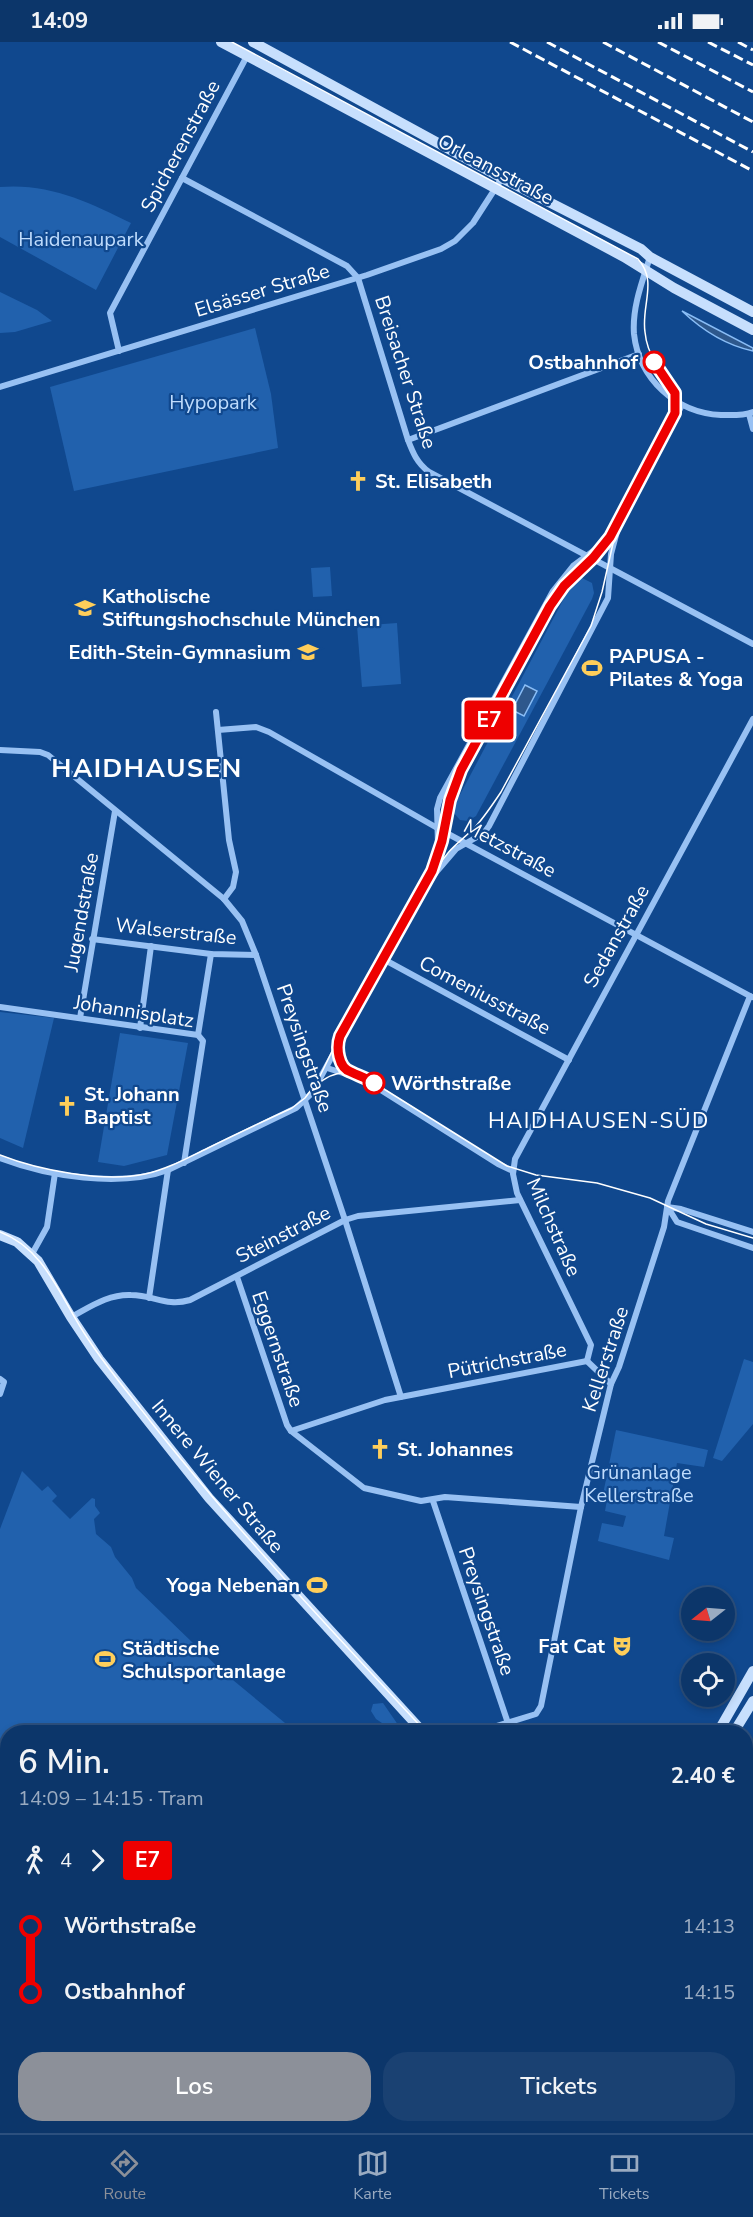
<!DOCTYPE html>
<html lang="de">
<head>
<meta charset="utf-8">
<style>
	:root { --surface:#0c366a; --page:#1a4172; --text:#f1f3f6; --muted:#9aabc1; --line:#2c507e; --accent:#8c9099 }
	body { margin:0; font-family:"Nunito Sans",sans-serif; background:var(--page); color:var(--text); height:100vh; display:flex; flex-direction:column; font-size:22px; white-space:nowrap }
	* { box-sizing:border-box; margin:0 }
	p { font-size:20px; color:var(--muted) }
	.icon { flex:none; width:33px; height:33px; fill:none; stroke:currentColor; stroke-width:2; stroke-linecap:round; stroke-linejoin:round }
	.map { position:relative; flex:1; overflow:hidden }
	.side { position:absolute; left:0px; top:1683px; width:753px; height:408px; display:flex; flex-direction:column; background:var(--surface); border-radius:24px 24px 0 0; box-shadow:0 3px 9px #0003,0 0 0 2px var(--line) }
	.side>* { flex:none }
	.badge { padding:0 12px; border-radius:4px; font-size:21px; line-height:39px }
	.needle { width:39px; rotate:253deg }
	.tools { position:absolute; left:681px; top:1545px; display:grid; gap:12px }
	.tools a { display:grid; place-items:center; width:54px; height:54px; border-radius:50%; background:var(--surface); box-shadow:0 3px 9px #0003,0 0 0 2px var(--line); font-size:30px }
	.map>.badge { position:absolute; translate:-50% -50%; box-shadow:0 0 0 3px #fff }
	.legs { display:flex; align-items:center; gap:9px; height:66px; padding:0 18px; font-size:20px }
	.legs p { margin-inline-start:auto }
	.overview { display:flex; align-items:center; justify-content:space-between; height:102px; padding:0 18px }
	h1 { font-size:33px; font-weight:600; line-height:45px }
	.cta { display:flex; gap:12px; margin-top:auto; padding:12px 18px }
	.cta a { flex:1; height:69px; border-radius:24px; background:var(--accent); color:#fff; font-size:24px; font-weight:600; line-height:69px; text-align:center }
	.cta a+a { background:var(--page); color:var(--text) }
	ul { padding:0 18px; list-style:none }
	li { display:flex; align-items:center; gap:21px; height:66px; font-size:22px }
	li i { display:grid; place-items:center; width:9px; height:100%; margin:0 8px; background:currentColor }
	li i::after { content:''; width:15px; height:15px; margin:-8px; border:4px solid; border-radius:50%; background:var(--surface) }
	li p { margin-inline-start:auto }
	li:first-child i { background:linear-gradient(#0000 50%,currentColor 0) }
	li:last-child i { background:linear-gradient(currentColor 50%,#0000 0) }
	.status { display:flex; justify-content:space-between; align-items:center; height:42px; padding:0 30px; background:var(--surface); direction:ltr }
	.status svg { height:16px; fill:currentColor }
	.dock { display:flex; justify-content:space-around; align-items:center; height:84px; border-top:2px solid var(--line); background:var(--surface); font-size:16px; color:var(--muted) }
	.dock a { display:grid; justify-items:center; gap:3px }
	.dock .active { color:var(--accent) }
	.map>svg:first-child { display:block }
	.green { fill:#2161ad }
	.water { fill:#2e588c; stroke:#89bdf6; stroke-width:1.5 }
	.pier { fill:#10488e }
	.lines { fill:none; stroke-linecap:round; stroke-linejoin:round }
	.street { stroke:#98c1f3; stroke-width:6 }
	.secondary { stroke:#c7dffd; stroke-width:10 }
	.tram { stroke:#fff; stroke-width:1.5 }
	.rail { stroke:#fff; stroke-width:3; stroke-dasharray:10 4.5; stroke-linecap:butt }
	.line-1-casing { stroke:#fff; stroke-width:14 }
	.line-1 { stroke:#e00; stroke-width:9 }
	.stop-1-dot { fill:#fff; stroke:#e00; stroke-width:3 }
	.labels { text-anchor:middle; stroke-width:4.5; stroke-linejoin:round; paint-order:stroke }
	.street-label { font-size:20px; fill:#fff; stroke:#10488e }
	.park-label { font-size:20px; fill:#bfdcfd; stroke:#10488e }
	.stop-label { font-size:20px; font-weight:bold; fill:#fff; stroke:#10488e; text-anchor:end }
	.poi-label { font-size:20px; font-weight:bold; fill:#fff; stroke:#10488e; text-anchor:start }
	.quarter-label { font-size:22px; letter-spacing:1.5px; fill:#fff; stroke:#10488e }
	.district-label { font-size:26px; font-weight:bold; letter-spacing:1.5px; fill:#fff; stroke:#10488e }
</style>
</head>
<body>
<div class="status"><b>14:09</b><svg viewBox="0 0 49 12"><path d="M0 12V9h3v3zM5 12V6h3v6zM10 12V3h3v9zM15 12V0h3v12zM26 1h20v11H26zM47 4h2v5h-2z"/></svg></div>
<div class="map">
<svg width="753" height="2091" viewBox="0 0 753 2091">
	<rect width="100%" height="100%" fill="#10488e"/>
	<!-- green -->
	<g class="green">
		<path d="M0,145C50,141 88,160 131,181L96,248L0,195Z"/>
		<path d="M0,250L37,268L52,279L15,290L0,291Z"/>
		<path d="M255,286L271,352L278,406L74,449L50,345Z"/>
		<path d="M330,525L332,554L313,555L311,526Z"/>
		<path d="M582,536L592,541L594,551L592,557L476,774L468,779L460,778L454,771V764L570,545L577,537Z"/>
		<path d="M397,581L401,642L362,645L357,584Z"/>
		<path d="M0,970L54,976L23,1106L0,1096Z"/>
		<path d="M120,991L188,1001L167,1113L124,1124L98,1120Z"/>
		<path d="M744,1317L753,1320V1382L722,1419L713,1416Z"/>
		<path d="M616,1388L708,1408L704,1425L677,1421L664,1494L674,1496L669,1518L598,1499L602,1481L623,1485L626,1474L605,1469L607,1458L602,1457Z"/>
		<path d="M22,1429L42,1449L48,1444L57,1454L52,1459L70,1477L92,1456L95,1457V1464L100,1471L94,1477L96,1492L111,1505L115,1515L132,1536L136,1546L222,1629L296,1690H8L7,1812L0,1809V1487Z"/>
		<path d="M383,1661L403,1690H386L385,1683L376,1677L371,1669L373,1662Z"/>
		<path d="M0,2071L7,2073L8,2084H54L86,2091H0Z"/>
		<path d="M426,2084H593L622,2091H425Z"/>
	</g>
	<!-- water -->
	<g class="water">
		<path d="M682,269L753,306V309C725,303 703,289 682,269Z"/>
		<path d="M525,643L537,649L524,674L512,668Z"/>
		<path d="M0,1809L7,1812V1886L0,1883Z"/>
		<path d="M0,2023L7,2025V2073L0,2071Z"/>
		<path d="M746,2028L753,2029V2091H622L593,2084H746Z"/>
		<path d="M54,2084H368L386,2086L426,2084L425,2091H86Z"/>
	</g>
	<!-- pier -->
	<path class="pier" d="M272,2084H309L344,2091H307Z"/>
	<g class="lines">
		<!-- street -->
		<g class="street">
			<path d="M182,136L347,224L358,236L408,398C413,411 417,421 429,430L753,602"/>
			<path d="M650,215C642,240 632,266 634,292C639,337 676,371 721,373C732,373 743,374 753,370"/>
			<path d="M119,309L110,271L247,14"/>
			<path d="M0,345L367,233L441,207L455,199L473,181L502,136"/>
			<path d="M749,372L753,387"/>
			<path d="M408,398L639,312"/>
			<path d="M216,670L229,798L236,830L233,845L224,857"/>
			<path d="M218,688L256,685L269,690L439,787L752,955"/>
			<path d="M0,708L40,710L48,713L224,857L242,879L256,913L345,1178L401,1355"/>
			<path d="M432,835L456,807L484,791L489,784L608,556L611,512L619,482L682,363"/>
			<path d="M92,897L211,912L256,913"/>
			<path d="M385,918L569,1018"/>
			<path d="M0,965L198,993L203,999L184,1121"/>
			<path d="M80,976L115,769"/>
			<path d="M140,986L151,904"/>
			<path d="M198,993L211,912"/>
			<path d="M327,1026L365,1038L498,1122L513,1129"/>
			<path d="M0,1116C47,1134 120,1146 168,1128L296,1066L312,1051L429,837L438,803L437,767L440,756L553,549L573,524L596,507L619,482"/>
			<path d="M667,1164L677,1180L753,1206"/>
			<path d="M667,1165L681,1167L753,1190"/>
			<path d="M32,1212L47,1185L55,1131"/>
			<path d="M237,1235L287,1383L291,1389L364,1446L421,1459L445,1455L581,1465"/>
			<path d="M149,1256L168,1128"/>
			<path d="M71,1275C90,1265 108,1252 131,1253C154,1253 166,1265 190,1258L345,1178L358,1174L520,1158"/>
			<path d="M587,1319L591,1303L517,1151L513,1132L515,1117L753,677"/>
			<path d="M587,1319L611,1342"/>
			<path d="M0,1337L4,1340L0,1352"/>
			<path d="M291,1389L385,1358L587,1319"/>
			<path d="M433,1459L511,1690"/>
			<path d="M477,1690L536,1672L541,1664L581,1465L611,1342L619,1325L664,1185L668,1159L750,954"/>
			<path d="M746,1776L753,1781"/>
			<path d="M746,1981L753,1980"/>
		</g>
		<!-- secondary -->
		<g class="secondary">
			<path d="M221,0L624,215L674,246L753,288"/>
			<path d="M253,0L502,136L641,207L650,215L753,270"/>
			<path d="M0,1193L17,1200L38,1219L71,1275L99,1317L209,1456L423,1690"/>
			<path d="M718,1690L753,1629"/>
			<path d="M734,1690L753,1659"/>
			<path d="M732,2084V2091"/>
			<path d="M714,2091V2084"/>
		</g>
		<!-- tram -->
		<g class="tram">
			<path d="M438,826C446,808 463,798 476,784C485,774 493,762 501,750L591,584L602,550L614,497"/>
			<path d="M339,997C336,1012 342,1024 354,1034"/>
			<path d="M316,1044C329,1031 343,1028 360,1032L507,1124L536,1133L597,1141L650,1156L706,1182L753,1196"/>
			<path d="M0,1113C38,1128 104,1141 145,1132C168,1127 187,1116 208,1106C236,1092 264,1079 292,1066L305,1056L317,1040L340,993L432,829L442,799L450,758L461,728L554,558L564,544L593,516L610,495L676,368C678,348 665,337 656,321C650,312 646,301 645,290C641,264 658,239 638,217L232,0"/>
			<path d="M0,1190C47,1208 61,1258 88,1297C107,1326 130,1353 151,1380C237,1489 332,1589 426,1690"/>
			<path d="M721,2091V2084"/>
		</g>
		<!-- rail -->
		<g class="rail">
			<path d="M510,0L753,129"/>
			<path d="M547,0L753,110"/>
			<path d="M603,0L753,80"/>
			<path d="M658,0L753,50"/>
			<path d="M708,0L753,23"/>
			<path d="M738,0L753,8"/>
		</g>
	</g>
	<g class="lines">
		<!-- line-1 casing -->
		<g class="line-1-casing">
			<path id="line-1" d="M374,1041C366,1036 359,1034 351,1030C338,1026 336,1005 340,994L432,829L442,799L450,758L461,728L550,564L564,544L593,516L610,495L675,371V351L654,320"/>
		</g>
		<!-- line-1 -->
		<use href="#line-1" class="line-1"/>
	</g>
	<!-- icons -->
	<defs>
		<g id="church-bare" transform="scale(1.62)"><path d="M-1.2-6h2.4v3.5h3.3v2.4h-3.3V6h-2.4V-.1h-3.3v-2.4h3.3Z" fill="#ffce5a" stroke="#10488e" stroke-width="2.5" paint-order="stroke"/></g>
		<g id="university-bare" transform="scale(1.62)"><path d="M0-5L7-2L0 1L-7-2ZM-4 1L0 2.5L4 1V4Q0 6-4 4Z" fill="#ffce5a" stroke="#10488e" stroke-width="2.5" paint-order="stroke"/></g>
		<g id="school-bare" transform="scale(1.62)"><path d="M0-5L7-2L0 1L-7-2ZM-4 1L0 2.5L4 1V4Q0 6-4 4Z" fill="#ffce5a" stroke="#10488e" stroke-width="2.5" paint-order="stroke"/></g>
		<g id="stadium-bare" transform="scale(1.62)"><path d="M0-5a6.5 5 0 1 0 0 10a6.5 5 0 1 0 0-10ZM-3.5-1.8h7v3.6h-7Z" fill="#ffce5a" stroke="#10488e" stroke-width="2.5" paint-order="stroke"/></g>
		<g id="theatre-bare" transform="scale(1.62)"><path d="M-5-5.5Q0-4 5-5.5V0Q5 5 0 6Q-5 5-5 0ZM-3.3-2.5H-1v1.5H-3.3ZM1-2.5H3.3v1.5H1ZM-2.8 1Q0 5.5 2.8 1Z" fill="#ffce5a" stroke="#10488e" stroke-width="2.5" paint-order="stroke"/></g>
	</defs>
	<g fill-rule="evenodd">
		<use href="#church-bare" x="358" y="439"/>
		<use href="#university-bare" x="85" y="566"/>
		<use href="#school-bare" x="308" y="610"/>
		<use href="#stadium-bare" x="592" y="626"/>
		<use href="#church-bare" x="67" y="1064"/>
		<use href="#church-bare" x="380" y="1407"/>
		<use href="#stadium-bare" x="317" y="1543"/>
		<use href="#theatre-bare" x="622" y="1604"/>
		<use href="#stadium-bare" x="105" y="1617"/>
	</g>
	<!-- markers -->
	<g class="stop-1-dot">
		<circle cx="654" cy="320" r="10"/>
		<circle cx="374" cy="1041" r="10"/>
	</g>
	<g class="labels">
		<!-- street labels -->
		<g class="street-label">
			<text transform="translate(180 104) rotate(-62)" y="7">Spicherenstraße</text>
			<text transform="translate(496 127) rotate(28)" y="7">Orleansstraße</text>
			<text transform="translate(262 248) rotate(-17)" y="7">Elsässer Straße</text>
			<text transform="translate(406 330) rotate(72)" y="7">Breisacher Straße</text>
			<text transform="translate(510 806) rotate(28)" y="7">Metzstraße</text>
			<text transform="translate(81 870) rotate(-80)" y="7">Jugendstraße</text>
			<text transform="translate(176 889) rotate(6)" y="7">Walserstraße</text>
			<text transform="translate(616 894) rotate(-61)" y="7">Sedanstraße</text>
			<text transform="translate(485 953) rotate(28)" y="7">Comeniusstraße</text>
			<text transform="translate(134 969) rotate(9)" y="7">Johannisplatz</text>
			<text transform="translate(305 1006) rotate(71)" y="7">Preysingstraße</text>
			<text transform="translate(554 1185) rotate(66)" y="7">Milchstraße</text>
			<text transform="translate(283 1192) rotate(-27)" y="7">Steinstraße</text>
			<text transform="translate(278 1307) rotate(71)" y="7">Eggernstraße</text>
			<text transform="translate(605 1317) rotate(-72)" y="7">Kellerstraße</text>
			<text transform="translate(507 1318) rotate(-11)" y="7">Pütrichstraße</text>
			<text transform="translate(218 1434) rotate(50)" y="7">Innere Wiener Straße</text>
			<text transform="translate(487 1569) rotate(71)" y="7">Preysingstraße</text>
		</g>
		<!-- park labels -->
		<g class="park-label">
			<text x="81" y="204">Haidenaupark</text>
			<text x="213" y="367">Hypopark</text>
			<text x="639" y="1437">Grünanlage<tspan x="639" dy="23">Kellerstraße</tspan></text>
		</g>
		<!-- stop labels -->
		<g class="stop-label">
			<text x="638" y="327">Ostbahnhof</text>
			<text x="391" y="1048" text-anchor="start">Wörthstraße</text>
		</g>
		<!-- poi labels -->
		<g class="poi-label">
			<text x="375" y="446">St. Elisabeth</text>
			<text x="102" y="561">Katholische<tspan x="102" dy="23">Stiftungshochschule München</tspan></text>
			<text x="291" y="617" text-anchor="end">Edith-Stein-Gymnasium</text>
			<text x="609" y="621">PAPUSA -<tspan x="609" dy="23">Pilates &amp; Yoga</tspan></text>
			<text x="84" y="1059">St. Johann<tspan x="84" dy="23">Baptist</tspan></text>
			<text x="397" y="1414">St. Johannes</text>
			<text x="300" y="1550" text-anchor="end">Yoga Nebenan</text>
			<text x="605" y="1611" text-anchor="end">Fat Cat</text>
			<text x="122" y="1613">Städtische<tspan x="122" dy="23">Schulsportanlage</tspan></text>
		</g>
		<!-- quarter labels -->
		<g class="quarter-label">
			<text x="599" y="1086">HAIDHAUSEN-SÜD</text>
		</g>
		<!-- district labels -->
		<g class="district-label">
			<text x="147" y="735">HAIDHAUSEN</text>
		</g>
	</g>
</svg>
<div class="tools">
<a><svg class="needle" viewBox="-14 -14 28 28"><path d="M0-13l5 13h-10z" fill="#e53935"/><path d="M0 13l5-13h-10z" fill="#9aabc1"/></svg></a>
<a><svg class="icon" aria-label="locate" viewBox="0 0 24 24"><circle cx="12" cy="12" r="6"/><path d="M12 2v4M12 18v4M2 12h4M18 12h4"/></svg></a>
</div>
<b class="badge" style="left:489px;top:678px;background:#e00;color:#fff">E7</b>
<section class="side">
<div class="overview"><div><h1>6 Min.</h1><p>14:09 – 14:15 · Tram</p></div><b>2.40 €</b></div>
<div class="legs"><svg class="icon" aria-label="walk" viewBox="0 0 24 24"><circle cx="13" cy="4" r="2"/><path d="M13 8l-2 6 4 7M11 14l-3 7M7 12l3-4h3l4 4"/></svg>4<svg class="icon" aria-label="forward" viewBox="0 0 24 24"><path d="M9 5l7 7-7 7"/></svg><b class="badge" style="background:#e00;color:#fff">E7</b></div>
<ul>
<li><i style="color:#e00"></i><b>Wörthstraße</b><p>14:13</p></li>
<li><i style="color:#e00"></i><b>Ostbahnhof</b><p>14:15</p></li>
</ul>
<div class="cta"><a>Los</a><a>Tickets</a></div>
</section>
</div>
<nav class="dock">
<a class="active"><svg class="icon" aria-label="directions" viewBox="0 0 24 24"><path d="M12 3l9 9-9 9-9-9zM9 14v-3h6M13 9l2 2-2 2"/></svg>Route</a>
<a><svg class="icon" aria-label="map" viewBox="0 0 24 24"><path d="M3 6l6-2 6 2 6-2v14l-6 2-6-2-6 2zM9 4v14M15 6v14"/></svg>Karte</a>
<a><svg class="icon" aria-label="tickets" viewBox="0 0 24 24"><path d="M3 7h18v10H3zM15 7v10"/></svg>Tickets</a>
</nav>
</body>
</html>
